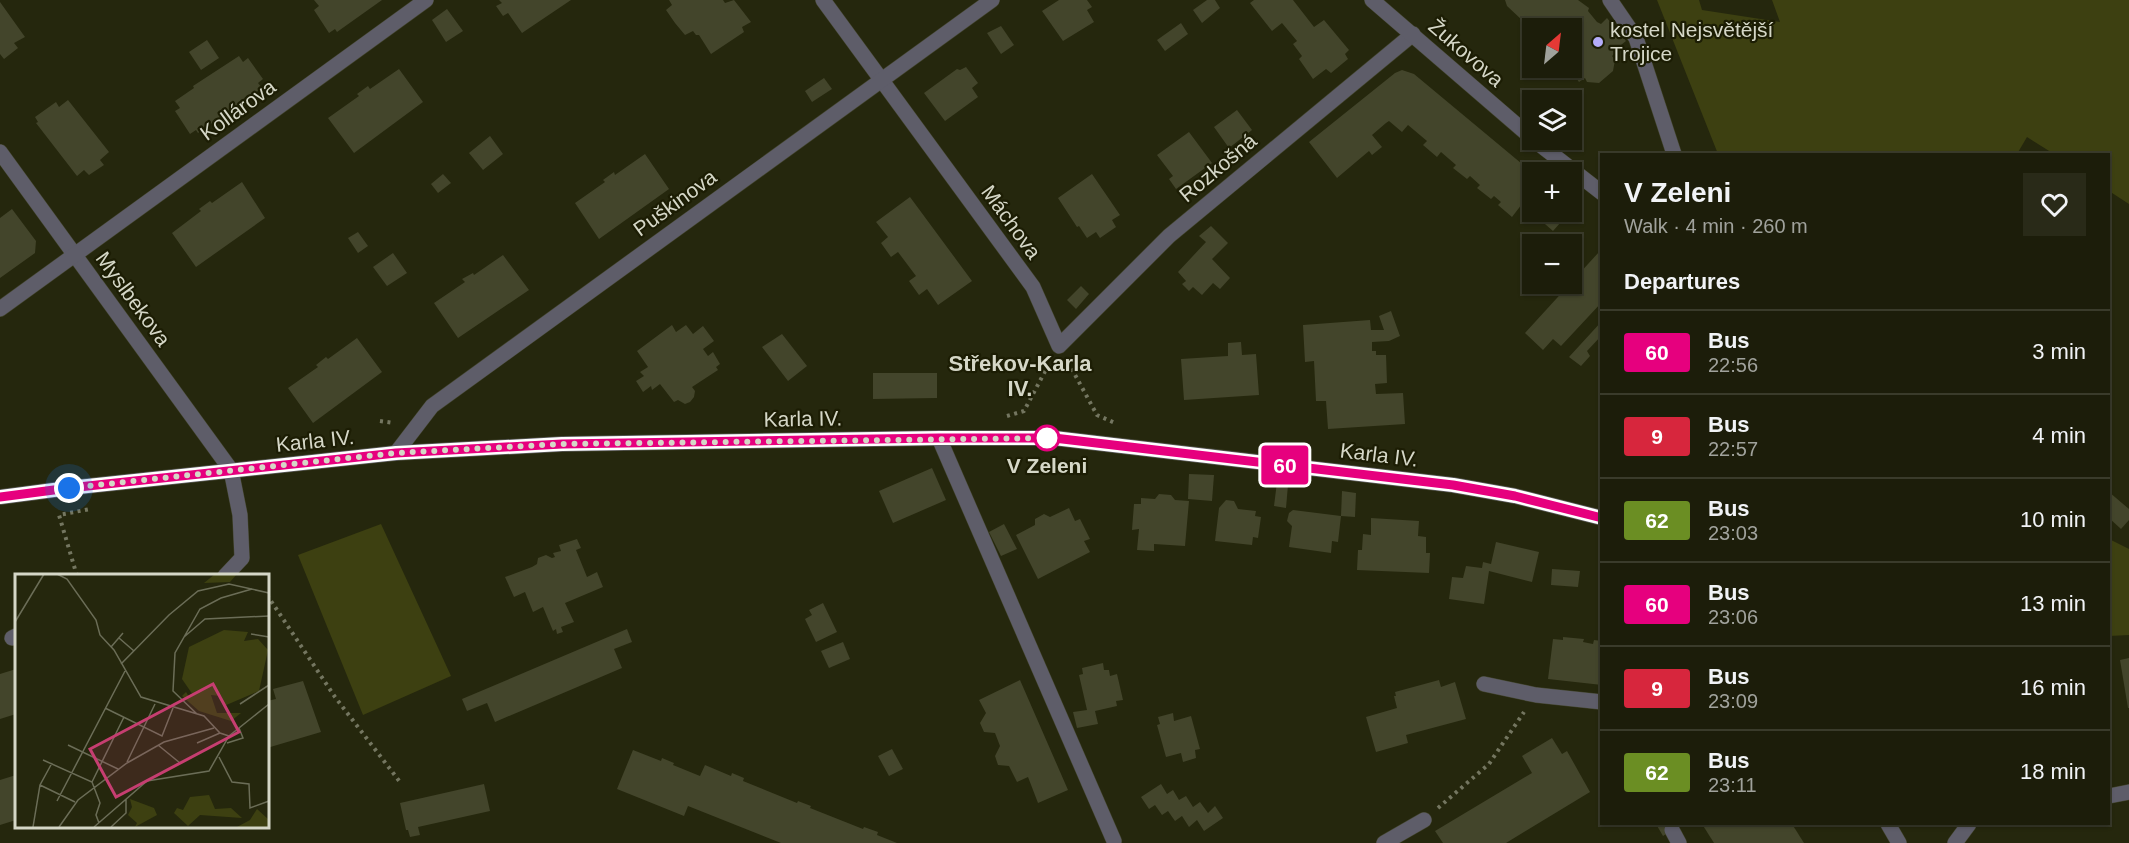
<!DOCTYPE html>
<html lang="en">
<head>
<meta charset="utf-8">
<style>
	:root { --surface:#1c1d0a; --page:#292a18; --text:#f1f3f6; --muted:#a0a29c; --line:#3a3b2b }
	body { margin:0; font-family:Helvetica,sans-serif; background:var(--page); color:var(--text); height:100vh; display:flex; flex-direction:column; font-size:22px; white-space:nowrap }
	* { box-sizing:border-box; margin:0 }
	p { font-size:20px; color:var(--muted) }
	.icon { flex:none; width:33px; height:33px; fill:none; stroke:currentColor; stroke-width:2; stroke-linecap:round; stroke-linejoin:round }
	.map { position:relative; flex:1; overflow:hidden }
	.side { position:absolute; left:1600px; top:153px; width:510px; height:672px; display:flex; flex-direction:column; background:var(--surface); border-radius:0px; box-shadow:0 2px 4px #0004,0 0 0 2px var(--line) }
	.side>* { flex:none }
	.badge { padding:0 12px; border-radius:4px; font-size:21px; line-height:39px }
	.needle { width:39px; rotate:28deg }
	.tools { position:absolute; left:1522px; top:18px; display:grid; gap:12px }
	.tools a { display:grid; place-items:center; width:60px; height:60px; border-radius:0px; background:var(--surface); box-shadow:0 2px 4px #0004,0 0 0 2px var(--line); font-size:30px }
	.you { position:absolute; width:30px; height:30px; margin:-15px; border:4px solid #fff; border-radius:50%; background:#1a73e8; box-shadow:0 0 0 9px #1a73e833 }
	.map>.badge { position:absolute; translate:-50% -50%; box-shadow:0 0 0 3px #fff }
	h2 { padding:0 24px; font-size:22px; line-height:54px }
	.round { display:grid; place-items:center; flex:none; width:63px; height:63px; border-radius:0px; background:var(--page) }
	.overview { display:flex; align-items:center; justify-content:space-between; height:102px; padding:0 24px }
	h1 { font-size:28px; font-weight:700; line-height:45px }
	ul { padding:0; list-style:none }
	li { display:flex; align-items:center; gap:18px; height:84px; padding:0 24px; border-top:2px solid var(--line) }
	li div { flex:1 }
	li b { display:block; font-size:22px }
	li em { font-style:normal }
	li .badge { min-width:66px; font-weight:700; text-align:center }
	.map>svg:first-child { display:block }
	.green { fill:#3d4011 }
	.building { fill:#43452b }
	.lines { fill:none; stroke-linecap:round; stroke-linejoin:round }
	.minor-casing { stroke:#41432b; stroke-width:16 }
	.path { stroke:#747660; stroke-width:4; stroke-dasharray:3 4.5; stroke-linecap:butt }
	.minor { stroke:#5e5d69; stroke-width:15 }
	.line-casing { stroke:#fff; stroke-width:14 }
	.line { stroke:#e6007e; stroke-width:9 }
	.walk { stroke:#d5d7c7; stroke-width:6; stroke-dasharray:0 10.8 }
	.poi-dot { fill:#b4acf9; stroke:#1c1d04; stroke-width:2 }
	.stop-dot { fill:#fff; stroke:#e6007e; stroke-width:3 }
	.labels { text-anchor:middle; stroke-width:4.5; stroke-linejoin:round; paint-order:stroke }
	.poi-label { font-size:21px; fill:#d5d7c7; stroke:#1c1d04; text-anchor:start }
	.street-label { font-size:21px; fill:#d5d7c7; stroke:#1c1d04 }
	.stop-label { font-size:21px; font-weight:bold; fill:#d5d7c7; stroke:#1c1d04 }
	.neighbourhood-label { font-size:22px; font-weight:bold; fill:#d5d7c7; stroke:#1c1d04 }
	.inset-road { fill:none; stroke:#6b6d57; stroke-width:1.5 }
	.view { fill:#c63e71; fill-opacity:0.15; stroke:#c63e71; stroke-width:3 }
	.inset-edge { fill:none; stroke:#d5d7c7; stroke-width:3 }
</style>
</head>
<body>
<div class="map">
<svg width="2129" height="843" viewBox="0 0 2129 843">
	<rect width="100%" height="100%" fill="#25270d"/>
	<!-- green -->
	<g class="green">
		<path d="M1657,0H1699L1702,10L1780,22L1772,0H2129V204L2109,191V154H2054L2027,137L2017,154H1718Z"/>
		<path d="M381,524L451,676L363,715L298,555Z"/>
		<path d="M2109,539L2129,549V635L2109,636Z"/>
	</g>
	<!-- building -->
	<g class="building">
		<path d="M314,0H382L337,32L335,29L329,33L314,10L319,6Z"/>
		<path d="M499,0H571L522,33L508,13L503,16L496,6L502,3Z"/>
		<path d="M669,0H723L725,3L734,0L751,22L742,27L744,32L711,54L699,35H696L693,31L685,35L675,23L666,10L672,5Z"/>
		<path d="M1059,0H1087L1092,7L1087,10L1094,22L1063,41L1042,11Z"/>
		<path d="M1207,0H1215L1220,8L1202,23L1193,10Z"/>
		<path d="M1254,0H1293L1314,27L1324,20L1349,50L1345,54L1348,59L1331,73L1326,69L1313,79L1299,59L1302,56L1293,44L1297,41L1282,23L1272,31L1250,3Z"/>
		<path d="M1505,0H1578L1589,8L1588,11L1597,22L1601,24L1607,18L1626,41L1616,49L1617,51L1612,56L1615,60L1613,71L1599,83L1587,82L1585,78L1579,82L1569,68H1572V28H1533V33L1529,28L1526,29L1523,21L1507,6Z"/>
		<path d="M0,2L25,37L14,43L18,48L4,59L0,54Z"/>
		<path d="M447,9L463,31L446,42L432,20Z"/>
		<path d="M1181,23L1188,34L1165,51L1157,40Z"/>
		<path d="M1001,26L1014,45L1001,54L987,33Z"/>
		<path d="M207,40L219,58L201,70L189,52Z"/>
		<path d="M239,56L243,62L248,58L263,79L258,83L262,88L198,133L196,130L190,134L175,111L180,108L175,101L194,88L193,86Z"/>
		<path d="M966,67L978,83L972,88L978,97L945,121L924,93L957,69L960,70Z"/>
		<path d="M399,69L423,102L354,153L328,118L359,96L357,94L368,86L370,89Z"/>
		<path d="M1402,70L1414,74L1533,173V212L1569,213L1553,231L1522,204L1512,217L1498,205L1501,202L1494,196L1491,199L1477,188L1480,185L1470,176L1467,179L1453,168L1456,165L1441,152L1437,157L1423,145L1427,141L1408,125L1402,132L1389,121L1386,123L1372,135L1382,147L1372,155L1369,151L1337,178L1309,142L1395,73Z"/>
		<path d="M824,78L832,89L812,102L805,91Z"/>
		<path d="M68,100L109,152L100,160L104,165L89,175L84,170L77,176L36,123L38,122L35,117L56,102L59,107Z"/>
		<path d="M1237,110L1252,130L1229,148L1214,127Z"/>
		<path d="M1189,132L1212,163L1176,189L1169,179L1173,176L1157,155Z"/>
		<path d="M490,136L503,154L483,170L469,153Z"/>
		<path d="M645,154L669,189L599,239L575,203L605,182L603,180L614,172L615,175Z"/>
		<path d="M443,174L451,183L438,193L431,184Z"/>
		<path d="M1092,174L1120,215L1112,220L1116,227L1100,238L1096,232L1087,238L1079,226L1077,227L1058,198Z"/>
		<path d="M242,182L265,218L196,267L172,233L201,211L199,209L210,201L212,203Z"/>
		<path d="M910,197L972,281L938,305L927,289L919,295L909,281L916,276L898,252L891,257L881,243L888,237L876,222Z"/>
		<path d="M12,209L36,241L35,253L0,278V218Z"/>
		<path d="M1211,226L1228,243L1212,259L1230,278L1220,289L1213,283L1202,295L1193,287L1189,291L1182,284L1186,281L1178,272L1206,242L1199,236Z"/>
		<path d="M358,232L368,246L358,253L348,238Z"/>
		<path d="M1599,252L1602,255V302L1561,346L1553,339L1543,350L1525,333Z"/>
		<path d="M393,253L407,273L387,286L373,267Z"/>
		<path d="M503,255L529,290L458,338L434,303L465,282L462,279L473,273L474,275Z"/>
		<path d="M1081,286L1089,294L1076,309L1067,300Z"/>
		<path d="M1391,311L1400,336L1389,341L1372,342V351H1376V355H1386L1387,383L1375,384L1376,394L1403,393L1405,424L1328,429L1326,401H1316L1314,361L1305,362L1303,325L1370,320L1371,330H1384L1379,316Z"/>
		<path d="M1602,321V335L1587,351L1590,356L1581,366L1569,357Z"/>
		<path d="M672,325L676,332L686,325L693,334L703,326L714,341L703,349L708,356L713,352L720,364L716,367L718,370L692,387L695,391L694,397L690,402L685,404L678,400L674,402L660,384L652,390L651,386L643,392L636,381L644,376L640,372L648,367L637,351Z"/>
		<path d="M782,334L807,366L788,381L762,347Z"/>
		<path d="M357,338L382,372L313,423L288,388L318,367L316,365L326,357L328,359Z"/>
		<path d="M1241,342L1242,355L1256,354L1259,395L1184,400L1181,359L1228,356V343Z"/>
		<path d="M873,373H937V398L873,399Z"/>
		<path d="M932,468L946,500L893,523L879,491Z"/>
		<path d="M1189,474L1214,475L1212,501L1188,499Z"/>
		<path d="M1277,482L1288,485L1286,508L1274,506Z"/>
		<path d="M1342,491L1356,493L1355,517L1341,516Z"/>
		<path d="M2109,492L2129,509V520L2121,529L2109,518Z"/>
		<path d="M1159,494L1171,495L1175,500L1189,501L1185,546L1154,544V551L1137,550L1139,529L1132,530L1134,504H1141V498L1155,499Z"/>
		<path d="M1226,500L1234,501L1238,509L1256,511L1255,516L1261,517L1258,538L1253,537L1252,545L1215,541L1219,508Z"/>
		<path d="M1069,508L1075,521L1080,519L1090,539L1084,541L1090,552L1038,579L1016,535L1035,525V519L1044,514L1050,517Z"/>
		<path d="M1293,510L1341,516L1338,542L1332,541L1331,553L1289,547L1292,526L1287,521L1289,513Z"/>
		<path d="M1371,518L1419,521L1418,536L1426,537V553H1430L1429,573L1357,570L1358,550H1362L1363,534L1371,535Z"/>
		<path d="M1004,524L1017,549L1001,556L989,532Z"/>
		<path d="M577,539L581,548L576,550L587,577L597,572L603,587L565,603L574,622L561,627L563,632L557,634L556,629L553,631L543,607L533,612L525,592L514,597L505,577L532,567L537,564L538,558L546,555L552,558L555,557L553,553L561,551L559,545Z"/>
		<path d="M1496,542L1539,552L1532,582L1489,571L1484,604L1449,599L1452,577L1463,578L1466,566L1482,568L1483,562L1491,564Z"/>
		<path d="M1552,569L1580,571L1578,587L1551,585Z"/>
		<path d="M823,603L837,632L816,642L805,619L812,615L809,610Z"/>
		<path d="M627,629L632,642L614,649L622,668L495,722L487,703L467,711L462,699Z"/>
		<path d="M1563,637L1584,639L1583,642L1593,644L1594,640L1602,641V685L1548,679L1553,639L1563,640Z"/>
		<path d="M843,642L850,659L829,668L821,651Z"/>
		<path d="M2129,658V708H2128L2120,660Z"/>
		<path d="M1103,663L1104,670H1109L1110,676L1117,674L1123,700L1116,701L1117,706L1095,711L1098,724L1077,728L1073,712L1087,710L1079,675L1083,674L1082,668Z"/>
		<path d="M16,669V714L0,719V674Z"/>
		<path d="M1020,680L1068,790L1038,803L1028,777L1017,782L1009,766L998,765L995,756L1000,746L995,733L984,732L980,723L986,713L979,700Z"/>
		<path d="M1439,680L1441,687L1455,682L1466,719L1406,735L1408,743L1376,752L1366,717L1397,708L1394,696H1396L1395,692Z"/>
		<path d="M303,681L321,732L267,748V701L276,699L273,689Z"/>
		<path d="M1173,713L1174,721L1191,716L1200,749L1195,750L1196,758L1183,762L1181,753L1166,757L1157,725L1160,724L1158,717Z"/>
		<path d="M1552,738L1562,754L1567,751L1590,792L1506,843H1443L1435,831L1532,773L1522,756Z"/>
		<path d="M892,749L903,769L889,776L878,756Z"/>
		<path d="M633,750L661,761L662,758L674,763L673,765L700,776L705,765L731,776L732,773L744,778L743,781L797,803L798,801L811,806L810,808L863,829L864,827L878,832L877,835L897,843H781L688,806L684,816L617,789Z"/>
		<path d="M16,775V820L0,825V780Z"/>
		<path d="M484,784L490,811L418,827L420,835L410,837L408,830H406L400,803Z"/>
		<path d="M1161,784L1167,794L1173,790L1179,800L1186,796L1193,807L1200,802L1208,813L1215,806L1223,818L1204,831L1197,820L1189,827L1182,816L1175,821L1168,811L1162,815L1155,805L1149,809L1141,797Z"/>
		<path d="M1656,824H1679L1680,825L1663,836Z"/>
		<path d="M1702,824H1792L1804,843H1714Z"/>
	</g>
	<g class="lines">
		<!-- minor casing -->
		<g class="minor-casing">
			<g id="minor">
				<path d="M823,0L1033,287L1059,346L1169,236L1413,34"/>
				<path d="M1372,0L1533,139"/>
				<path d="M1610,0L1636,38L1674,154"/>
				<path d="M1534,140L1602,193"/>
				<path d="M0,152L231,470L240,515L242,558L225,576"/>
				<path d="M0,309L426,0"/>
				<path d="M939,438L1114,841"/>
				<path d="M396,453L432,406L992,0"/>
				<path d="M0,497L69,488L396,453L562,444L939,438H1054L1453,485L1515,496L1602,518"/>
				<path d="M12,638L16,636"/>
				<path d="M1484,684L1536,695L1602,702"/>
				<path d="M2109,796L2129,792"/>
				<path d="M1888,824L1899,843"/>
				<path d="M1672,830L1679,843"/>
				<path d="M1384,843L1424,820"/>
				<path d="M1955,843L1969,824"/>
			</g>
		</g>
		<!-- path -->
		<g class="path">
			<path d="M1068,362L1097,415L1115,423"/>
			<path d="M1007,416L1024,411L1050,362"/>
			<path d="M380,421L394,423"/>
			<path d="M77,576L59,515L90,509"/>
			<path d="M267,595L335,697L400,782"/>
			<path d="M1438,808L1489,764L1524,712"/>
		</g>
		<!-- minor -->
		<use href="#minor" class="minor"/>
	</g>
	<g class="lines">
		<!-- line casing -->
		<g class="line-casing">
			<path id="line" d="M0,497L69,488L396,453L562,444L939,438H1054L1453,485L1515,496L1602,518"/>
		</g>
		<!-- line -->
		<use href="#line" class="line"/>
		<!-- walk -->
		<path class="walk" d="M69,488L396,453L562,444L1054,438H1047"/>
	</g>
	<!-- markers -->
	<circle class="poi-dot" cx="1598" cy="42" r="6"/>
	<circle class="stop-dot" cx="1047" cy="438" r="12"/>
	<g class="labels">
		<!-- poi labels -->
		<g class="poi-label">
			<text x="1610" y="37">kostel Nejsvětější<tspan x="1610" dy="24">Trojice</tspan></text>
		</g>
		<!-- street labels -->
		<g class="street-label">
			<text transform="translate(1466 53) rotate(41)" y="7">Žukovova</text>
			<text transform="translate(238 110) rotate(-36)" y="7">Kollárova</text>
			<text transform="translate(1218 168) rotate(-40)" y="7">Rozkošná</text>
			<text transform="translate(675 203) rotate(-36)" y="7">Puškinova</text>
			<text transform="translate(1011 222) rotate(54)" y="7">Máchova</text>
			<text transform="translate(133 299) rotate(54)" y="7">Myslbekova</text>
			<text transform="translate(803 419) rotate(-1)" y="7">Karla IV.</text>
			<text transform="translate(315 441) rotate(-6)" y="7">Karla IV.</text>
			<text transform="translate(1379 455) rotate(7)" y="7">Karla IV.</text>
		</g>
		<!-- stop labels -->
		<g class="stop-label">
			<text x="1047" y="473">V Zeleni</text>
		</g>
		<!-- neighbourhood labels -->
		<g class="neighbourhood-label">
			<text x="1020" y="371">Střekov-Karla<tspan x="1020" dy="25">IV.</tspan></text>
		</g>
	</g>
	<!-- overview -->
	<g transform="translate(15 574)">
		<rect width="254" height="254" fill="#25270d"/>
		<path d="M200,0H222L215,8L189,9ZM209,56L233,58L229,67L243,65L253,76L244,117L209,132L206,122L196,121L202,139H226L216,147L184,137L167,122L171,118L174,123L178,121L167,105L174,73ZM194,221L200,235L216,234L227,244L185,241L173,252L159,239L162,234L168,236L175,223ZM115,225L139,234L142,241L120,253L122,249L113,241L117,233ZM242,235L253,245V253H222L235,246Z" fill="#3d4011"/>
		<path class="inset-road" d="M42,0L52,5L81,46L85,61L99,76L126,123L189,142L205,159L214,162M0,48L29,0M236,60L254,63M169,63L190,45L254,42M104,64L119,77M96,73L108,59M106,90L154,41L183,17L214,10L254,19M225,130L254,111M90,134L147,162L158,134M182,140L158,117L160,79L185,35L206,24L237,15M182,169L205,159M212,169L228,164L224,154M53,171L103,195M143,171L165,189M204,183L217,208L234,210L235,234L254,227M28,186L77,208L85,229L81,241L84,249M112,188L140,130M77,208L109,143M25,211L60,228M42,227L110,97M18,253L25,211L37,189M44,253L63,226L112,189L149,168L199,154M79,253L132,207L194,197L214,162L254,130M96,253L111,239V225"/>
		<path class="view" d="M198,110L224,158L101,223L75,175Z"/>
		<rect width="254" height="254" class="inset-edge"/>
	</g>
</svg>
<div class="tools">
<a><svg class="needle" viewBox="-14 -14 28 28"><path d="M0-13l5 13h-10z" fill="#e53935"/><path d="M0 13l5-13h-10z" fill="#a0a29c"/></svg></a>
<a><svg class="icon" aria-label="layers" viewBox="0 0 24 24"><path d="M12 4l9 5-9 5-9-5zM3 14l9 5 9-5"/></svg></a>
<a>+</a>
<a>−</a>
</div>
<div class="you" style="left:69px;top:488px"></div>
<b class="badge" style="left:1285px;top:465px;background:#e6007e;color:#fff">60</b>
<section class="side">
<div class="overview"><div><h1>V Zeleni</h1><p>Walk · 4 min · 260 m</p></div><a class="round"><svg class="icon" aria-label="heart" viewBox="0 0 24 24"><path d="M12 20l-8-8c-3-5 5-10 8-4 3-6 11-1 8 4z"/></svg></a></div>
<h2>Departures</h2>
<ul>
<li><span class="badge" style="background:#e6007e;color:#fff">60</span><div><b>Bus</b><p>22:56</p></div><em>3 min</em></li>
<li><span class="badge" style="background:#d7263d;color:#fff">9</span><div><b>Bus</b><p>22:57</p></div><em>4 min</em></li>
<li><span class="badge" style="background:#6b8e23;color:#fff">62</span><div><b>Bus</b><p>23:03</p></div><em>10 min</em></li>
<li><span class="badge" style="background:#e6007e;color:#fff">60</span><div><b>Bus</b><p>23:06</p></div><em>13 min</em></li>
<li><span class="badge" style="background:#d7263d;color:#fff">9</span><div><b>Bus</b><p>23:09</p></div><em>16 min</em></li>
<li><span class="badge" style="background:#6b8e23;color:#fff">62</span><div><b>Bus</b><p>23:11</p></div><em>18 min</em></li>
</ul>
</section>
</div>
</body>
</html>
